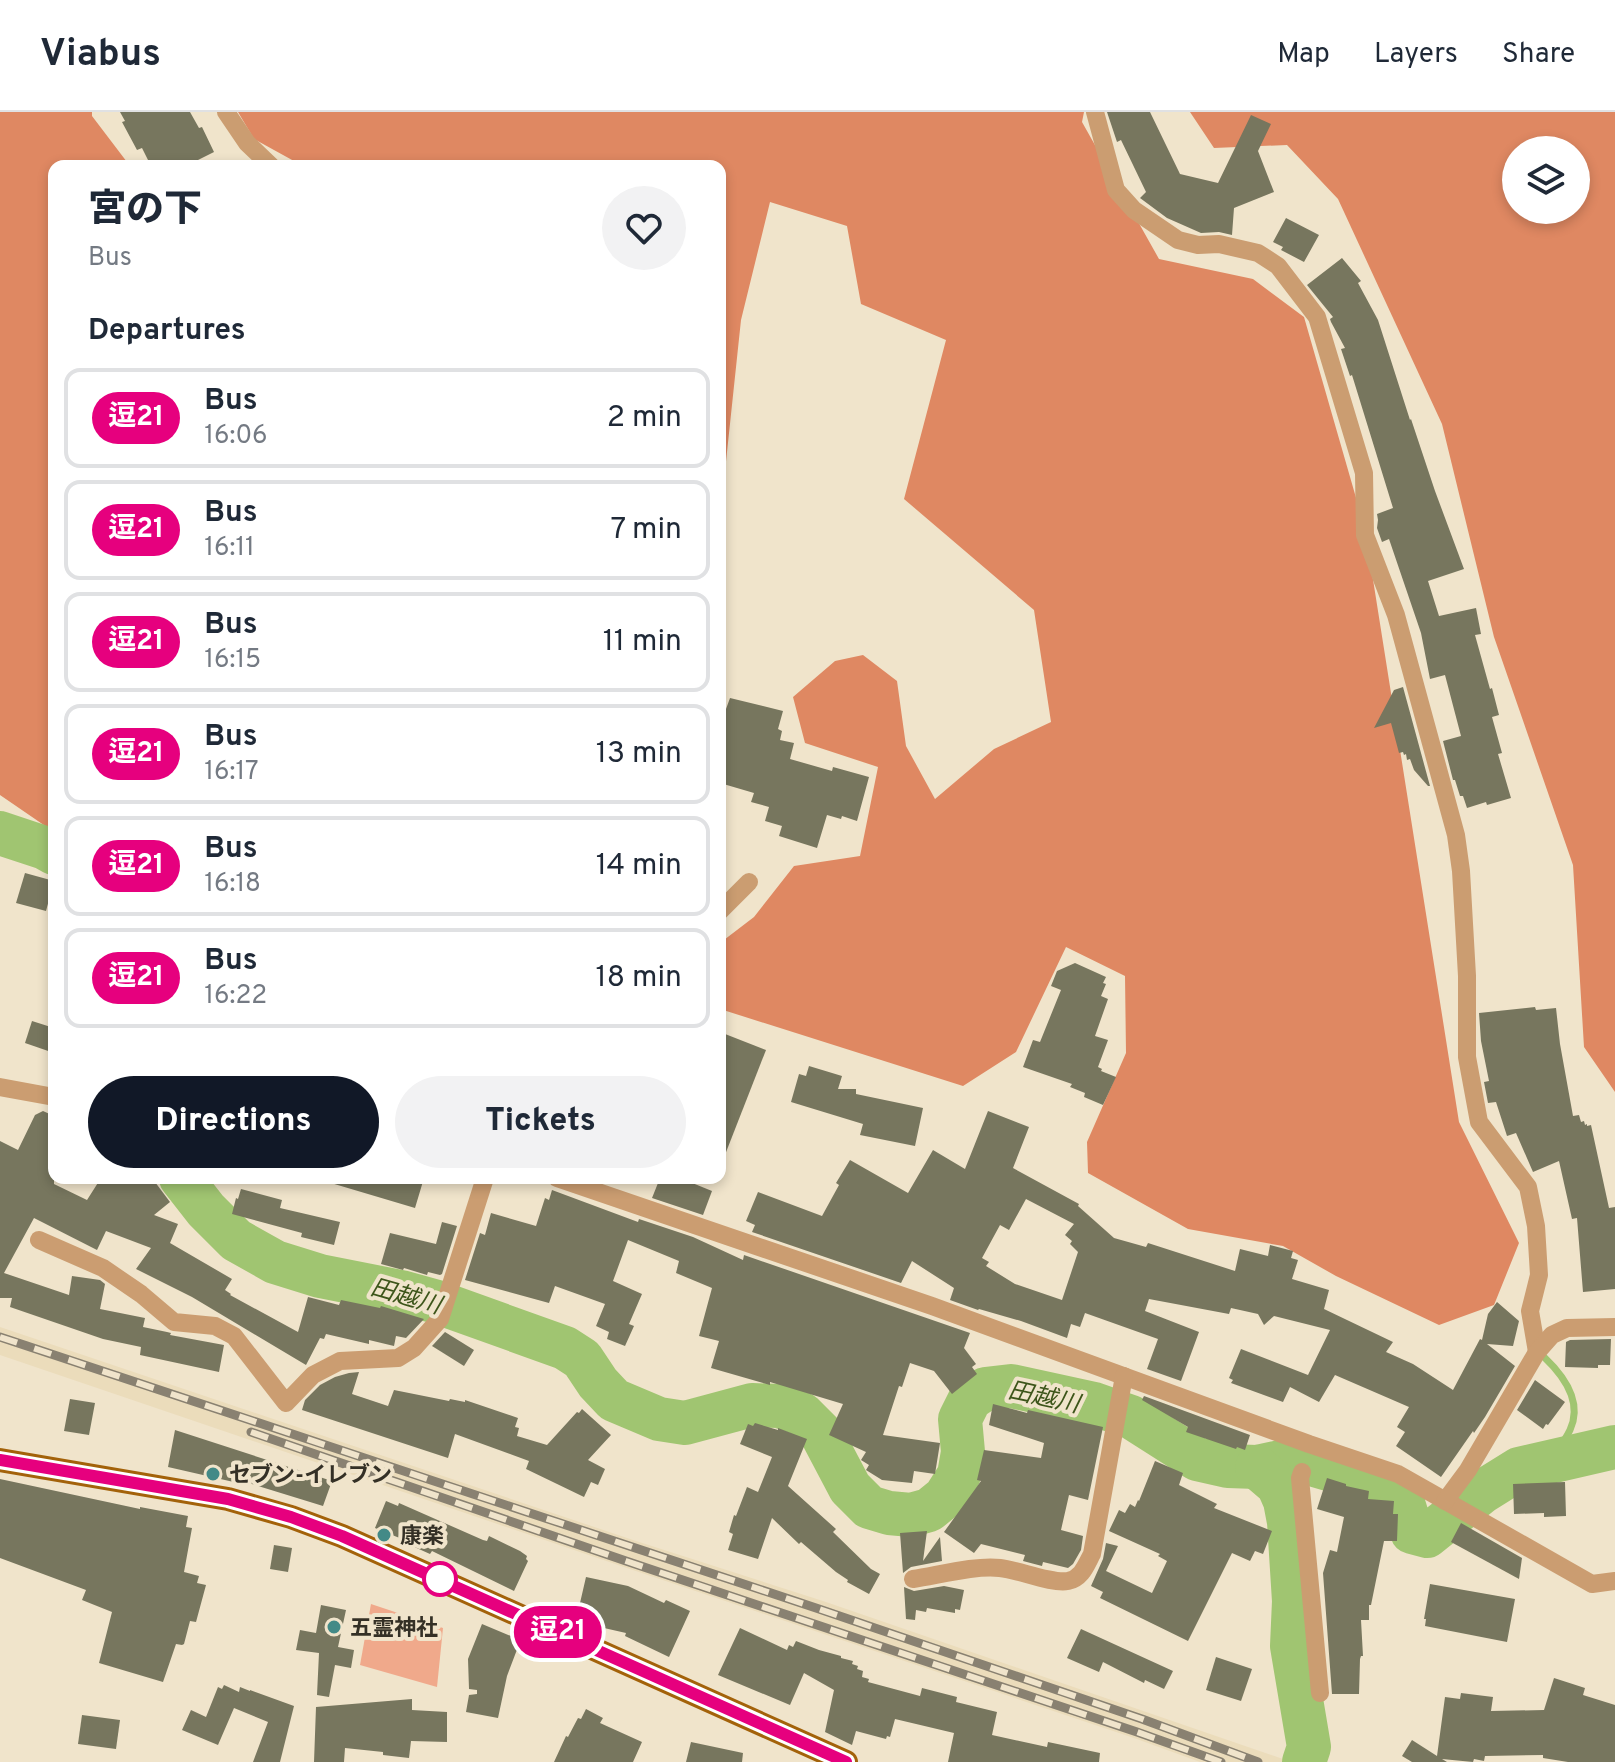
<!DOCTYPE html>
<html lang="en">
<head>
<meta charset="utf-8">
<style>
	:root { --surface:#fff; --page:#f2f2f3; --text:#1f2937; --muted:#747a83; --line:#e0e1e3; --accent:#111827 }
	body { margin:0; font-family:Overpass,"Noto Sans JP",sans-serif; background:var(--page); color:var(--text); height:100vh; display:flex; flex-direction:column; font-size:30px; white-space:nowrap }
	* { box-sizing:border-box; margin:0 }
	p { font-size:26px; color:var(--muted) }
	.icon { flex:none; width:44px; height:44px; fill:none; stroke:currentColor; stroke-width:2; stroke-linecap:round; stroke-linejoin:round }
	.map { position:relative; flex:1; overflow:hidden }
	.side { position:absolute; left:48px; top:48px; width:678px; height:1024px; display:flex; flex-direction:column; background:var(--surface); border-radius:16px; box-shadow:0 4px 12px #0003 }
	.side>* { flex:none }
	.badge { padding:0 16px; border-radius:26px; font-size:28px; line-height:52px }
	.tools { position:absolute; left:1502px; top:24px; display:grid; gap:16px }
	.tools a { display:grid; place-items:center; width:88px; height:88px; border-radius:50%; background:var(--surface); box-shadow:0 4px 12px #0003; font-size:40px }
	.map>.badge { position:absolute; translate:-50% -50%; box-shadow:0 0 0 4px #fff }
	h2 { padding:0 40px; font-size:30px; line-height:72px }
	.round { display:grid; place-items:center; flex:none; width:84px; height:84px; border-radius:42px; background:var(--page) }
	.head { display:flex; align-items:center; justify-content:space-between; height:136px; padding:0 40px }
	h1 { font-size:38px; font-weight:800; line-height:60px }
	.action { display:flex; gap:16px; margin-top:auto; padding:16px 40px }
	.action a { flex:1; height:92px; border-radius:48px; background:var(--accent); color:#fff; font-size:32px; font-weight:800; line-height:92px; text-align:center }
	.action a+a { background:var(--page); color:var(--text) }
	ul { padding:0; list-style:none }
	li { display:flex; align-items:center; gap:24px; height:100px; margin:0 16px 12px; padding:0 24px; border:4px solid var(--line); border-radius:16px }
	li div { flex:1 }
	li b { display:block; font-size:30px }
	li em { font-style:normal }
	li .badge { min-width:88px; font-weight:700; text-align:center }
	header { display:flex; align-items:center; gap:48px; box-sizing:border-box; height:112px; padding:0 40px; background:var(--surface); border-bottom:2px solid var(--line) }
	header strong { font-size:38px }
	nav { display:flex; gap:44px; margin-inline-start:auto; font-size:28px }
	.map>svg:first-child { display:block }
	.built { fill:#ebdcbb }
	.green { fill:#f0a98b }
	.forest { fill:#df8862; fill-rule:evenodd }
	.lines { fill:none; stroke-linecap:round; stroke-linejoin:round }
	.stream { stroke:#a0c571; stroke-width:7 }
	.river { stroke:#a0c571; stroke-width:44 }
	.building { fill:#77765e; fill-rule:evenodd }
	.street { stroke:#cb9d71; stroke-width:18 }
	.primary { stroke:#a3620a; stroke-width:24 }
	.rail-casing { stroke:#898171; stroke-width:9 }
	.rail { stroke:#f0e4cb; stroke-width:6; stroke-dasharray:18; stroke-linecap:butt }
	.line-casing { stroke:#fff; stroke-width:18 }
	.line { stroke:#e6007e; stroke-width:12 }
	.poi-dot { fill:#438a87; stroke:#f0e4cb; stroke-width:3 }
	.stop-dot { fill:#fff; stroke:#e6007e; stroke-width:4 }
	.labels { text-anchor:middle; stroke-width:8; stroke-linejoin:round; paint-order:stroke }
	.poi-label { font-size:22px; font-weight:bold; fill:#343026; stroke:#f0e4cb; text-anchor:start }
	.water-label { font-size:24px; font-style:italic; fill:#3d551a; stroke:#f0e4cb }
</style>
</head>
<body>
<header>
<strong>Viabus</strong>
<nav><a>Map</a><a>Layers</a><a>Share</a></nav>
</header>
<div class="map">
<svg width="1615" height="1650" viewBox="0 0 1615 1650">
	<rect width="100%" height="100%" fill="#f0e4cb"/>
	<!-- built -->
	<path class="built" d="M0,1215L633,1428L823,1489L1283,1647L1282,1650H1200L1134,1626L624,1455L0,1243Z"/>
	<!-- green -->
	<path class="green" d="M371,1492L443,1516L437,1575L360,1553Z"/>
	<!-- forest -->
	<g class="forest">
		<path d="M0,0H92V4L130,54H54V720L0,683Z"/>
		<path d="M238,0H1084L1082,10L1159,147L1253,167L1304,205L1365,417L1459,1010L1519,1131L1494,1193L1439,1213L1336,1164L1283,1134L1188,1117L1088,1061L1087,1030L1126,941L1125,864L1066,835L1016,940L963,974L720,897V831L754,805L794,754L860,744L878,655L805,631L793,585L835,549L863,543L897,569L906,634L935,687L994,637L1051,610L1034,498L904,387L946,228L861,192L847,114L770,90L741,208L720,406V54H303L254,27Z"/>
		<path d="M1190,0H1615V980L1584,935L1573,753L1494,525L1442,312L1338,87L1287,33L1214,36ZM1516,38H1576V98H1516Z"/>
	</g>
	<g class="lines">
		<!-- stream -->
		<path class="stream" d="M1544,1245C1563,1263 1583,1290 1570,1318C1565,1329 1556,1340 1549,1350"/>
		<!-- river -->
		<g class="river">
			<path d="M0,721L45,736L54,741"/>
			<path d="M181,1066L206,1098L236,1128L275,1150L320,1164L401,1180L437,1190L565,1236L582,1247L598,1271L614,1288L659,1307L685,1311L752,1293L779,1294L802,1302L821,1321L850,1376L869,1395L889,1401L911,1403L929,1398L945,1385L959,1363L963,1340L960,1307L970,1287L985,1277L1011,1274L1094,1292L1131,1305L1197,1347L1228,1354L1257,1355L1294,1347L1399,1378L1412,1420L1427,1424L1482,1380L1519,1357L1615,1335"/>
			<path d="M1257,1355L1278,1373L1285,1389L1289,1410L1294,1489L1292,1534L1309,1635L1304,1650"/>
		</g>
	</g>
	<!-- building -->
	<g class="building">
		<path d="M120,0H190L199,16L202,15L214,40L186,54H151L142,36L137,38L122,10L125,9Z"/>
		<path d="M1107,0H1150L1180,62L1218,71L1251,3L1271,12L1258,39L1274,80L1234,96L1232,123L1219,120L1201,121L1167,106L1140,86L1146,80L1121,28L1117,30Z"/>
		<path d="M1286,106L1319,123L1304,150L1281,138L1283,135L1273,130Z"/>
		<path d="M1342,146L1361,169L1358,171L1378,208L1410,308L1411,307L1435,379L1464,457L1428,469L1439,504L1476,496L1481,522L1475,523L1490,577L1492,576L1499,603L1492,605L1502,641L1498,642L1511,686L1487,693L1486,690L1467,696L1463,684H1460L1455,668H1453L1443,629L1461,624L1445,563L1430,567L1421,521L1389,427L1382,430L1377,416L1378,408L1377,402L1393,396L1352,263L1350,264L1341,237L1345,236L1331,210L1330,207L1333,205L1307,173Z"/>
		<path d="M1403,575L1430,674H1428L1414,658L1410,647L1407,648L1406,642L1404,643L1403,640L1399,641L1391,611L1374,616L1394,578Z"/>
		<path d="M730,586L783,599L778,617L782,619L780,628L794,631L790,647L832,659L833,655L869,665L857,709L842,704L841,707L827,703L817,736L779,724L782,714L765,709L769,695L751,690L754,681L720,671V595L726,597Z"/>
		<path d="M25,761L54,769L46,799L16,791Z"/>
		<path d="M1075,851L1106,865L1103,871L1106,872L1101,884L1108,887L1095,924L1108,928L1098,955L1102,957L1101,959L1116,965L1103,993L1084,985L1085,981L1070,975L1072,972L1023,955L1033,928L1040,930L1061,878L1051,874L1057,859Z"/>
		<path d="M1535,895L1536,898L1556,896L1560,932L1573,1004L1579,1003L1581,1010L1584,1009L1585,1013L1587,1012V1014L1591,1013L1609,1096L1615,1095V1177L1583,1180L1577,1106L1572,1107L1559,1049L1533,1060L1516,1021L1507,1024L1496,990L1488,991L1484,970L1489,969L1481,929L1479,901Z"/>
		<path d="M32,909L54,916V941L25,931Z"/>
		<path d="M720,920L766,938L721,1053H720Z"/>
		<path d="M809,954L842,964L838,977H856V982L923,996L915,1034L860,1023L863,1012L791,990L799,962L806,964Z"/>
		<path d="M43,999L54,1004V1072L87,1088L101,1066H152L170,1090L154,1103L178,1112L170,1131L232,1167L225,1178L231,1182L230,1183L298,1220L308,1185L339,1193L341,1188L380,1196L381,1194L424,1207L406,1226L396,1224L394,1234L369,1228V1232L326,1222L324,1227L320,1226L306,1253L192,1185L136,1157L151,1136L106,1119L97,1138L34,1106L4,1161L69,1183L72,1164L100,1168L105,1172L100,1197L145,1206L143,1215L167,1220L171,1221L170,1223L224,1233L219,1260L140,1243L141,1235L103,1227L10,1195L12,1186H0V1029L18,1038L35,1003Z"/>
		<path d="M988,999L1029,1015L1013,1056L1079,1092L1078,1094L1114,1126L1146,1135L1148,1131L1235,1159L1240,1137L1268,1144L1270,1133L1293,1139L1291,1146L1298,1148L1292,1167L1329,1178L1324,1197L1393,1230L1386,1240L1413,1252L1453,1278L1480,1227L1482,1228L1488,1202L1497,1190L1519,1209L1513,1234L1487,1232L1515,1254L1485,1305L1474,1321L1473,1319L1441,1365L1396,1334L1405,1320L1397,1315L1409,1295L1335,1263L1319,1290L1290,1275L1283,1290L1231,1271L1233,1268L1229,1266L1241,1237L1308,1263L1330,1218L1274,1204L1264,1213L1258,1202L1231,1196L1229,1202L1149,1187L1145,1199L1199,1220L1181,1269L1147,1257L1158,1227L1085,1201L1080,1215L1071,1212L1067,1226L1021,1209L979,1197L978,1198L950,1188L954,1176L912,1149L901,1171L752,1120L755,1113L746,1109L758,1080L822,1104L839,1073L836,1071L850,1048L908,1081L933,1038L965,1057ZM1026,1087L1074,1112L1065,1123L1072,1129L1070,1132L1078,1140L1062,1188L1015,1172L986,1154L989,1150L982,1146L1000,1113L1009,1118Z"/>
		<path d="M332,1066H382L403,1072L405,1066H424L415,1096L331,1071Z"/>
		<path d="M660,1066H680L712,1079L703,1103L652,1086Z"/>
		<path d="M241,1077L282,1088L280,1096L340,1110L334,1133L301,1125L302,1121L232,1102L236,1086L238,1087Z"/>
		<path d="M552,1078L638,1110L639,1107L693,1125L743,1148L744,1143L970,1221L964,1236L976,1252L972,1255L977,1262L952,1282L934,1259L910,1251L902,1275L899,1274L883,1323L940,1331L935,1362L914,1359L912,1371L882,1368L866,1358L869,1353L861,1348L866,1340L829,1323L843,1292L770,1270V1273L711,1256L719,1229L699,1224L712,1176L676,1161L679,1149L628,1128L613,1169L642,1182L629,1212L634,1214L625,1234L607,1227L609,1220L596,1214L605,1192L555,1174L549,1191L465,1168L480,1121L485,1123L491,1101L536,1114L545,1086L549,1088Z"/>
		<path d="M442,1110L457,1114L442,1162L440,1163L428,1160L427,1163L404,1156L403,1158L381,1152L390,1121L436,1132Z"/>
		<path d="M445,1220L474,1238L464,1254L432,1234Z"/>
		<path d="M1611,1227L1610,1253H1598V1256L1565,1255L1566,1230L1570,1228Z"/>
		<path d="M359,1260L352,1282L388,1294L394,1278L449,1289L450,1287L465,1290V1288L518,1306L515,1315L519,1316L517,1324L547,1333L577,1300L579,1301L582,1297L611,1323L588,1348L605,1357L598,1373L591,1370L584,1385L526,1357L529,1349L455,1322L448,1346L302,1298L305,1288L320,1273L335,1265L349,1261Z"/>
		<path d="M1535,1268L1565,1290L1548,1313L1546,1312L1543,1317L1517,1298Z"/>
		<path d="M1144,1284L1250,1323L1245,1338L1237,1335L1236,1337L1186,1320L1188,1315L1142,1288Z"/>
		<path d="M70,1287L95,1291L89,1323L64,1319Z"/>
		<path d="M993,1292L1027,1301L1028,1298L1103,1315L1088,1388L1069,1383L1061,1418L1083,1424L1081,1438L1073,1452L1068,1456L1043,1450L1042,1454L1023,1449L1025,1443L981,1432L974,1441L944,1420L981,1369L977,1368L984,1338L1041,1346L1044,1331L989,1313Z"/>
		<path d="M755,1311L778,1318V1316L807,1327L788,1374L836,1417L833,1420L871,1457L880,1462L869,1482L847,1470L848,1468L836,1460L801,1430L799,1432L772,1406L758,1447L728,1438L733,1422L729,1420L734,1403L736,1404L747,1375L758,1380L772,1345L740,1332L748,1312L753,1314Z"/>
		<path d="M175,1318L332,1369L323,1394L239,1368L238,1371L168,1355Z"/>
		<path d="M1155,1349L1183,1361L1179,1373L1217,1392L1214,1396L1272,1419L1263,1442L1255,1439L1250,1449L1232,1441L1188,1529L1100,1486L1103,1480L1091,1474L1103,1447L1106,1431L1118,1434L1106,1459L1152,1481L1167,1449L1158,1444L1160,1442L1109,1419L1119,1398L1125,1401L1130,1392L1135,1395L1138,1388L1139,1389Z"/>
		<path d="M1327,1366L1346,1372V1374L1369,1379L1368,1387L1394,1389L1393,1402H1398L1397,1429H1384L1371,1493H1369V1508H1361L1363,1544H1361L1360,1547L1359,1582H1332L1323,1461L1330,1438L1337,1440L1344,1405L1317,1397Z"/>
		<path d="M0,1367L140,1397V1395L188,1404L186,1415L192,1416L184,1460L199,1464L197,1471L206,1473L196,1510L190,1509L184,1532L182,1533L176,1532L163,1570L99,1551L112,1500L82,1488L86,1478L0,1446Z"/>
		<path d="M1565,1370L1566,1404L1544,1405V1401L1514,1402L1513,1372Z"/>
		<path d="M386,1389L398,1394L399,1391L483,1428L487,1429L489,1424L520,1439L527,1444L526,1447L528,1449L514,1479L432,1439L430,1442L401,1429L402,1427L375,1416Z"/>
		<path d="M1461,1411L1522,1446L1519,1467L1451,1430Z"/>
		<path d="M927,1419L923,1449L940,1425L942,1449L911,1455L903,1461L900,1421Z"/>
		<path d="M274,1433L292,1436L288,1460L270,1457Z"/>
		<path d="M586,1465L628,1474L664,1491L666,1488L690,1499L669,1545L625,1524L626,1521L582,1511L583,1505L577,1504Z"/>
		<path d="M1430,1472L1515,1487L1507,1530L1425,1514L1426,1507H1424Z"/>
		<path d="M944,1474L964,1478L960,1498L955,1497V1501L927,1496L926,1500L916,1498L915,1508L906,1507L904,1475L914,1479Z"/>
		<path d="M321,1493L346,1498L338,1535L354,1538L351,1556L335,1553L329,1585L317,1583L319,1541L296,1538L300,1518L316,1521Z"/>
		<path d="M482,1512L518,1527L515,1534L518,1535L507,1564L498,1606L466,1600L469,1583L477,1582V1578L469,1577L468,1547Z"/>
		<path d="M740,1516L787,1538L789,1533L793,1535L796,1529L819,1538L841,1544V1546L853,1549L852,1552L858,1554L857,1557L863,1559L862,1565L869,1567L868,1570L920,1584L922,1576L957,1585L956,1590L997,1600L992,1623L1047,1635L1048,1630L1100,1641L1099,1650H948L954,1621L895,1607L890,1625L887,1624L886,1627L856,1619L852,1633L825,1620L834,1578L804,1561L790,1593L718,1563Z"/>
		<path d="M1081,1517L1173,1559L1164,1577L1145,1568L1144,1571L1103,1550L1099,1560L1067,1546Z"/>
		<path d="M1216,1545L1252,1557L1241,1589L1206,1578Z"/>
		<path d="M1554,1566L1585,1576L1583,1583L1615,1593V1650H1568L1543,1646V1643L1485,1644L1484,1649L1474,1647L1473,1650L1442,1647L1447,1650H1412L1402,1644L1412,1628L1437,1644L1445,1585L1460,1587L1461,1581L1493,1585L1491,1599L1544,1598Z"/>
		<path d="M224,1573L239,1580L240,1575L250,1579V1578L294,1594L280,1650H253L268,1610L234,1596L218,1633L182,1618L191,1598L206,1605L218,1575L222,1577Z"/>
		<path d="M412,1587V1598L447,1600V1630L411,1629L409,1646L383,1643V1640L345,1636L344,1650H314L316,1595Z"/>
		<path d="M586,1597L603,1606L600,1611L642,1630L633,1650H554L566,1624L568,1625L578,1606L581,1607Z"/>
		<path d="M82,1603L120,1608L116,1637L78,1632Z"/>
		<path d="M691,1630L743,1641L742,1650H686Z"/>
	</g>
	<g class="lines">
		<!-- street -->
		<g class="street">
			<path d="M226,0L247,31L271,54"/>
			<path d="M1095,0L1116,78L1134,98L1178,128L1198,133L1219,132L1258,141L1278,154L1317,205L1364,361L1365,423L1396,503L1456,723L1461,759L1467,864V945L1479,1010L1528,1075L1536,1114L1539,1163L1530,1199L1537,1240"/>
			<path d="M720,799L749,770"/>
			<path d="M0,975L54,985"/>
			<path d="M557,1066L932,1194L1309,1332L1398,1362L1592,1472L1615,1469"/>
			<path d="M39,1128L103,1156L141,1182L174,1210L215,1214L234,1224L286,1291L313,1263L340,1249L398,1246L414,1236L440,1207L485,1066"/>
			<path d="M1302,1360L1300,1366L1320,1581"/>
			<path d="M1445,1389L1468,1358L1537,1240L1552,1223L1567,1216L1615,1215"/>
			<path d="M913,1467C939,1463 976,1453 1000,1456C1019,1458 1051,1472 1068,1469C1082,1466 1086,1453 1092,1442L1124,1264"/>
		</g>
		<!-- primary -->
		<path class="primary" d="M0,1348L228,1387L291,1405L342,1424L846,1650"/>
		<!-- rail casing -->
		<g class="rail-casing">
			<g id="rail">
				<path d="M0,1225L819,1497L1142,1607L1258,1650"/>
				<path d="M251,1320L626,1449L1137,1620L1221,1650"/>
			</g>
		</g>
		<!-- rail -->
		<use href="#rail" class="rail"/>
	</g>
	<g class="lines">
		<!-- line casing -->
		<g class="line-casing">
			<path id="line" d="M0,1348L228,1387L291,1405L342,1424L846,1650"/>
		</g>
		<!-- line -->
		<use href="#line" class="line"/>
	</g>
	<!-- markers -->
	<g class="poi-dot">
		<circle cx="213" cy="1362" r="8"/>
		<circle cx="384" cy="1423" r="8"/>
		<circle cx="334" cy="1515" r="8"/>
	</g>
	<circle class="stop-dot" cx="440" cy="1467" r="16"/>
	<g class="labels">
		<!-- poi labels -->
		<g class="poi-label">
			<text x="229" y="1370">セブン-イレブン</text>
			<text x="400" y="1431">康楽</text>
			<text x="350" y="1523">五霊神社</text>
		</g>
		<!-- water labels -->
		<g class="water-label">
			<text transform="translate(406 1184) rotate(16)" y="8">田越川</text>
			<text transform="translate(1044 1285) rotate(12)" y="8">田越川</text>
		</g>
	</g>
</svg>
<div class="tools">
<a><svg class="icon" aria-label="layers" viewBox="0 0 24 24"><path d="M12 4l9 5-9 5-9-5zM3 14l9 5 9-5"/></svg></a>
</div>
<b class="badge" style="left:558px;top:1520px;background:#e6007e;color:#fff">逗21</b>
<section class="side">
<div class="head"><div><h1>宮の下</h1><p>Bus</p></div><a class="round"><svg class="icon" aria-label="heart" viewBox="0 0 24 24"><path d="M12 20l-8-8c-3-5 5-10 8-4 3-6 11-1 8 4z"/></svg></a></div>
<h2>Departures</h2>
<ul>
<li><span class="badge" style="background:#e6007e;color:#fff">逗21</span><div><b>Bus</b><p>16:06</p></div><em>2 min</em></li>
<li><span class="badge" style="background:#e6007e;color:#fff">逗21</span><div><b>Bus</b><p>16:11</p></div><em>7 min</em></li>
<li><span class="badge" style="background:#e6007e;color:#fff">逗21</span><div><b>Bus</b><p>16:15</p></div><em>11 min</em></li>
<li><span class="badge" style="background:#e6007e;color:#fff">逗21</span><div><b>Bus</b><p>16:17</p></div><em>13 min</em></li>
<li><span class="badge" style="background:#e6007e;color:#fff">逗21</span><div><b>Bus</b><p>16:18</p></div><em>14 min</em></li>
<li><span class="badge" style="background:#e6007e;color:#fff">逗21</span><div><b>Bus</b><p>16:22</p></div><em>18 min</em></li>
</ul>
<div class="action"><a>Directions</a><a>Tickets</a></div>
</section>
</div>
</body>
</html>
